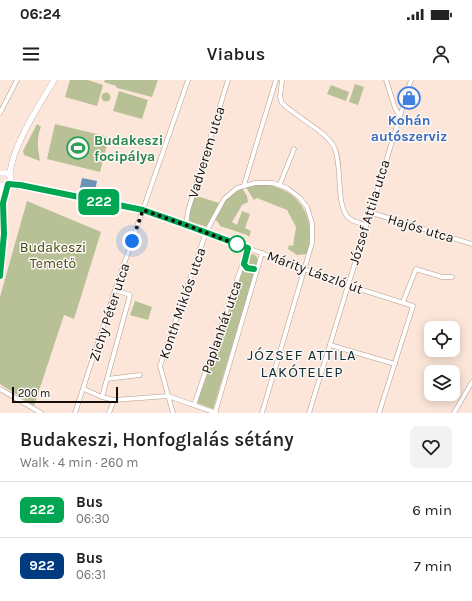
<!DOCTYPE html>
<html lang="en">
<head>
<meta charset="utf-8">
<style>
	:root { --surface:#fff; --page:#f2f2f2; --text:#222; --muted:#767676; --line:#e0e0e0 }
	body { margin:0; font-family:Karla,sans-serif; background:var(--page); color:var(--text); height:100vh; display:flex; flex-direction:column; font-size:15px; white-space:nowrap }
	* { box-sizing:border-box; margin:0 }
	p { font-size:13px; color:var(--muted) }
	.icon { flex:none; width:22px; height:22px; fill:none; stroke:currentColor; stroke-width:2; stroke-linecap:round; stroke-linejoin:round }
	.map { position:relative; height:333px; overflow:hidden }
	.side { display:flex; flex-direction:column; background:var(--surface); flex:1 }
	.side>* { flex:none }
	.badge { padding:0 8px; border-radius:6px; font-size:14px; line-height:26px }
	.fabs { position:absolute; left:424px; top:241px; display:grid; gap:8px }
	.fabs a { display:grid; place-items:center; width:36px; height:36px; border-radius:8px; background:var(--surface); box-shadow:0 2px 10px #0003; font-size:20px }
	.scale { position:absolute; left:12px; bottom:10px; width:106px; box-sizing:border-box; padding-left:4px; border:2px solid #160d08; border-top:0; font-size:11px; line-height:14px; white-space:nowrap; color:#160d08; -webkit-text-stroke:3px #fcf7f4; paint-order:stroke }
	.you { position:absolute; width:20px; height:20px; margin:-10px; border:3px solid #fff; border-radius:50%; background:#1a73e8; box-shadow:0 0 0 6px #1a73e833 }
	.map>.badge { position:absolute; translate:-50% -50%; box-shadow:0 0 0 2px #fff }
	.round { display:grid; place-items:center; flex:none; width:42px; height:42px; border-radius:8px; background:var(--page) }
	.headline { display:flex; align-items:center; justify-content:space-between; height:68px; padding:0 20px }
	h1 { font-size:19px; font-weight:600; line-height:30px }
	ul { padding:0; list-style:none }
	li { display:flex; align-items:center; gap:12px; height:56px; padding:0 20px; border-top:1px solid var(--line) }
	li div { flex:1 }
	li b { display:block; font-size:15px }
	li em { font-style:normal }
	li .badge { min-width:44px; font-weight:700; text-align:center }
	.status { display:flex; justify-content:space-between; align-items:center; height:28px; padding:0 20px; background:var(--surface); direction:ltr }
	.status svg { height:11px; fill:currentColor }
	header { display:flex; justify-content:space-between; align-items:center; height:52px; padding:0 20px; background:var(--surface); font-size:18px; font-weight:600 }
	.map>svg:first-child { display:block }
	.green { fill:#b8c196 }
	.water { fill:#6b93b6 }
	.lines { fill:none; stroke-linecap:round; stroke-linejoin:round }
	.minor-casing { stroke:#b59b8c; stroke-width:5 }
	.secondary-casing { stroke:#b59b8c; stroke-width:6 }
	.minor { stroke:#fff; stroke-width:4 }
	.secondary { stroke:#fff; stroke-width:5.5 }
	.line-casing { stroke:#fff; stroke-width:9 }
	.line { stroke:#00a651; stroke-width:6 }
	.walk { stroke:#160d08; stroke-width:4; stroke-dasharray:0 7.2 }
	.stop-dot { fill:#fff; stroke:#00a651; stroke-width:2 }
	.labels { text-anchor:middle; stroke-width:3; stroke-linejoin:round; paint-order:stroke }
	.shop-label { font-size:14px; font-weight:bold; fill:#366cbe; stroke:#fcf7f4 }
	.leisure-label { font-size:14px; font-weight:bold; fill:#27864d; stroke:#fcf7f4; text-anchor:start }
	.street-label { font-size:14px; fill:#160d08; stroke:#fcf7f4 }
	.park-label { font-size:14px; fill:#434c13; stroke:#fcf7f4 }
	.neighbourhood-label { font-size:15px; letter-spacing:1px; fill:#0d2e35; stroke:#fcf7f4 }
</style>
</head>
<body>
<div class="status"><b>06:24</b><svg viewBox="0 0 49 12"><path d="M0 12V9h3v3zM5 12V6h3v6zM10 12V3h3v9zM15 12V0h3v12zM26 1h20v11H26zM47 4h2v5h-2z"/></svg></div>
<header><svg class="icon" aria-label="menu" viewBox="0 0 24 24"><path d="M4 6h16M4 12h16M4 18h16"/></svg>Viabus<svg class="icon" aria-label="person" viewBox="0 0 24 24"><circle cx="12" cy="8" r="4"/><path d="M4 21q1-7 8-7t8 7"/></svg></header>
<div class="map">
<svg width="472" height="333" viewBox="0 0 472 333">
	<rect width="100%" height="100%" fill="#fce6d9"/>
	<!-- green -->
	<g class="green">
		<path d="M70,0H88L103,5L97,26L65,17Z"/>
		<path d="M105,0H158L152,17L117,8L116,6L104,2Z"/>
		<path d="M355,4L364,7L358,25L349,22Z"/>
		<path d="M331,5L349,12L346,21L327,14Z"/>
		<path d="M119,11L148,20L142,39L113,31Z"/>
		<circle cx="106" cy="17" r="4.5"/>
		<path d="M37,44L41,47C36,59 38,68 40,81L24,75L23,71Z"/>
		<path d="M55,44L109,57L100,92L47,79Z"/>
		<path d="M263,104C301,109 317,139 307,174L297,175L288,169L289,165L293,166L296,147L287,130L257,118L254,120L245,106Z"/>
		<path d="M242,108L247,116L248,122L242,125L232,142L237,145L242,131L250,134L245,148L251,151L249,157L247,155L220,146L218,142L214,139L224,121Z"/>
		<path d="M194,115L219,123L207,147L191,142L188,139Z"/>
		<path d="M27,121L101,152L74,239L64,235L34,326L0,304V217Z"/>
		<circle cx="251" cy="181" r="7"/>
		<path d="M244,186L249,190H255L213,329L197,323Z"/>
		<path d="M135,221L152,227L148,240L130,235Z"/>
	</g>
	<!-- water -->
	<path class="water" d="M82,98L97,101L95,111L80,108Z"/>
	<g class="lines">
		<!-- minor casing -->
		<g class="minor-casing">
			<g id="minor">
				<path d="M282,0L280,17L282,23C296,37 326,51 334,67C343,84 335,127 349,138C353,142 361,143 366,145"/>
				<path d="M386,0L395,28L399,35"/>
				<path d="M0,33L17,0"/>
				<path d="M9,104L20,105L143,130L186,145L347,205L413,226L379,333"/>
				<path d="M280,104L294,69"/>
				<path d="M244,105L276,0"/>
				<path d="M369,132L472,164"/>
				<path d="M186,145L188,131L228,0"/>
				<path d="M403,222L416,189L442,197H452"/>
				<path d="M330,265L395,284"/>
				<path d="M107,299L140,295"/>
				<path d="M0,309L41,333"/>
				<path d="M84,309L102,317L114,320L168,316L216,333"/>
				<path d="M102,317L130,215L115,210"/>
				<path d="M194,325L248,168"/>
				<path d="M75,333L115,210L188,0"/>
				<path d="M109,333L114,320"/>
				<path d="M173,333L160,286L206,152L224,119L237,108L255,103H273L287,108L300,118L307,127L312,143V163L262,333"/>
				<path d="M215,333L262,173"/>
				<path d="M309,333L411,0"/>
				<path d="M454,333L472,302"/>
			</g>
		</g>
		<!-- secondary casing -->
		<g class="secondary-casing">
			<g id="secondary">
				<path d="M0,93H7L11,98L7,105H0"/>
				<path d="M10,95C11,68 40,24 54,0"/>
				<path d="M0,106L4,154L0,196"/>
			</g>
		</g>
		<!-- minor -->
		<use href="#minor" class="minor"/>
		<!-- secondary -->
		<use href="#secondary" class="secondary"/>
	</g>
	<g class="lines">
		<!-- line casing -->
		<g class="line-casing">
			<path id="line" d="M0,196L4,154L3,123L8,104L20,105L143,130L186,145L248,168L244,184L247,188L254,189"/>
		</g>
		<!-- line -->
		<use href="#line" class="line"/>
		<!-- walk -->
		<path class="walk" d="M132,161L143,130L186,145L238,165L237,164"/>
	</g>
	<!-- icons -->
	<defs>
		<g id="shop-ring" transform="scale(1.15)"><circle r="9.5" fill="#fcf7f4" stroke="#3f7fe0" stroke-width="1.5"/><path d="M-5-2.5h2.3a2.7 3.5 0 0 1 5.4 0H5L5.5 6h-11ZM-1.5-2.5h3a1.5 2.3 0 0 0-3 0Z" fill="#3f7fe0"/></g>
		<g id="stadium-ring" transform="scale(1.15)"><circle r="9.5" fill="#fcf7f4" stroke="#2e9e5b" stroke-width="1.5"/><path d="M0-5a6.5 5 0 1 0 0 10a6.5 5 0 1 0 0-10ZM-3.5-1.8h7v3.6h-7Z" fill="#2e9e5b"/></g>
	</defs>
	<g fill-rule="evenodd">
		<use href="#shop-ring" x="409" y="18"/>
		<use href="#stadium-ring" x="78" y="68"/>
	</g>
	<!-- markers -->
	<circle class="stop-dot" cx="237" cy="164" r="8"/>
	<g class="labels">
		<!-- shop labels -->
		<g class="shop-label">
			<text x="409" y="45">Kohán<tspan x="409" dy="16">autószerviz</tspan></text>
		</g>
		<!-- leisure labels -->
		<g class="leisure-label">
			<text x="94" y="65">Budakeszi<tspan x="94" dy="16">focipálya</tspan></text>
		</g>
		<!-- street labels -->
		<g class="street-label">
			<text transform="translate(206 72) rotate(-73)" y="5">Vadverem utca</text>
			<text transform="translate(369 132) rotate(-73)" y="5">József Attila utca</text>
			<text transform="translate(421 148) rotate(17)" y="5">Hajós utca</text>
			<text transform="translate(315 192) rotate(20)" y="5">Márity László út</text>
			<text transform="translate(182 223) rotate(-71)" y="5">Konth Miklós utca</text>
			<text transform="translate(109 232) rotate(-72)" y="5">Zichy Péter utca</text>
			<text transform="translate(221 247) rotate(-71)" y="5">Paplanhát utca</text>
		</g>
		<!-- park labels -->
		<g class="park-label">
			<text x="53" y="172">Budakeszi<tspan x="53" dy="16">Temető</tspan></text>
		</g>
		<!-- neighbourhood labels -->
		<g class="neighbourhood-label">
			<text x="302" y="280">JÓZSEF ATTILA<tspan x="302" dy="17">LAKÓTELEP</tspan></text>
		</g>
	</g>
</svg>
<div class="fabs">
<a><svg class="icon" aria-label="locate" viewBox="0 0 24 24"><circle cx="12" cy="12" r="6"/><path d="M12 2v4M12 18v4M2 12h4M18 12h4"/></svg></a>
<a><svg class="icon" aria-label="layers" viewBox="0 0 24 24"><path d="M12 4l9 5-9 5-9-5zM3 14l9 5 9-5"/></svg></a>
</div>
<div class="scale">200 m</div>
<div class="you" style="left:132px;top:161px"></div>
<b class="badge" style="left:99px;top:122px;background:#00a651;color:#fff">222</b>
</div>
<section class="side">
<div class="headline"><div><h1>Budakeszi, Honfoglalás sétány</h1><p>Walk · 4 min · 260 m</p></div><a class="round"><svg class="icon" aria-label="heart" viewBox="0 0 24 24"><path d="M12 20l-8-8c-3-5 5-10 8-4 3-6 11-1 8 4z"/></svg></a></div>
<ul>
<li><span class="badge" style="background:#00a651;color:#fff">222</span><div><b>Bus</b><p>06:30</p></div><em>6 min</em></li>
<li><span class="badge" style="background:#003b80;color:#fff">922</span><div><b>Bus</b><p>06:31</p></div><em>7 min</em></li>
</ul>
</section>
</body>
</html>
